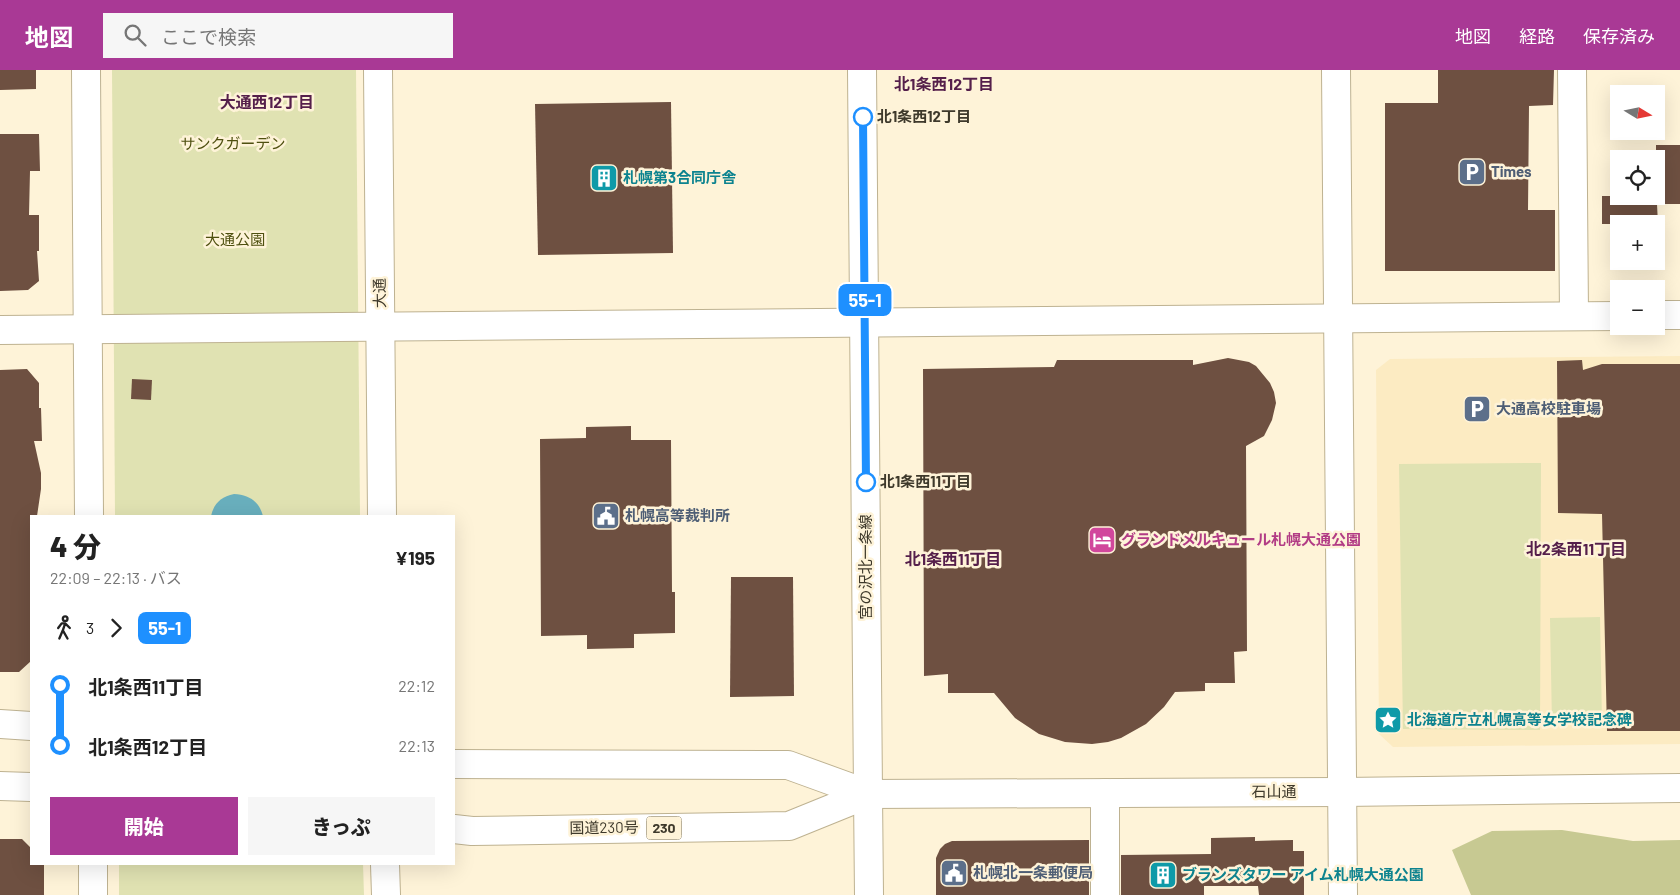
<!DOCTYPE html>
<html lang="ja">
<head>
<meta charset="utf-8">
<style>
	:root { --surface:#fff; --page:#f6f6f6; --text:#222; --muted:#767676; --accent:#a93995 }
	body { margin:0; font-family:Barlow,"Noto Sans JP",sans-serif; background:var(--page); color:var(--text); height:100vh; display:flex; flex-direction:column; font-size:19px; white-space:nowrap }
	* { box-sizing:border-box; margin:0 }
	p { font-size:16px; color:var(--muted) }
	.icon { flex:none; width:28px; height:28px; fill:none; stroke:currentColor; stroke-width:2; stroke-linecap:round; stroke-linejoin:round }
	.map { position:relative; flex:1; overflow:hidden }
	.side { position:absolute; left:30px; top:445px; width:425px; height:350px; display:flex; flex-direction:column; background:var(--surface); border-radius:0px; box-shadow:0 5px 20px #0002 }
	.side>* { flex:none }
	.badge { padding:0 10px; border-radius:8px; font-size:18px; line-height:32px }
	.needle { width:32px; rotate:100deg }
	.tools { position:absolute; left:1610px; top:15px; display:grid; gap:10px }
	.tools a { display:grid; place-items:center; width:55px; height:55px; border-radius:0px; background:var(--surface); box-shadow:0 5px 20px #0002; font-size:25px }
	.map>.badge { position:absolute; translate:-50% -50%; box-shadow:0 0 0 2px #fff }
	.legs { display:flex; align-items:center; gap:8px; height:55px; padding:0 20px; font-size:16px }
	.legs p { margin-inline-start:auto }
	.summary { display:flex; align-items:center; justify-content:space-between; height:85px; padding:0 20px }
	h1 { font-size:28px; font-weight:800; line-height:38px }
	.button { display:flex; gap:10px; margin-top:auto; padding:10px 20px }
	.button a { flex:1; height:58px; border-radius:0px; background:var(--accent); color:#fff; font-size:20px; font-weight:800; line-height:58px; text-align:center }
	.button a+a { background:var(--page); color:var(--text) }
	ul { padding:0 20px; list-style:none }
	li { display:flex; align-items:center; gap:18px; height:60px; font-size:19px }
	li i { display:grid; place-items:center; width:8px; height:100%; margin:0 6px; background:currentColor }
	li i::after { content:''; width:12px; height:12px; margin:-6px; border:4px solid; border-radius:50%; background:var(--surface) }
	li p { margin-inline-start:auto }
	li:first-child i { background:linear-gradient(#0000 50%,currentColor 0) }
	li:last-child i { background:linear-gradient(currentColor 50%,#0000 0) }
	header { display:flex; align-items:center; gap:30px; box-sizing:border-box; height:70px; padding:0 25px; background:var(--accent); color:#fff }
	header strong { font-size:24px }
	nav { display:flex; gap:28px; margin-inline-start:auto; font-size:18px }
	.search { width:350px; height:45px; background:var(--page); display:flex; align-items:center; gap:12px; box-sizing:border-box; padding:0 18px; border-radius:0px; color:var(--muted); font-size:19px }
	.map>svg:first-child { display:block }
	.built { fill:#fcebc2 }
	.green { fill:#e0e2b2 }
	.forest { fill:#c7c992 }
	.water { fill:#69afbd }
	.building { fill:#6e5041 }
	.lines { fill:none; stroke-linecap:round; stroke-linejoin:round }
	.minor-casing { stroke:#beb291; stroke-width:30 }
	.major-casing { stroke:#beb291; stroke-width:30 }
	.highway-casing { stroke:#beb291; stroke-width:30 }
	.minor { stroke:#fff; stroke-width:28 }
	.major { stroke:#fff; stroke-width:28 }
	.highway { stroke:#fff; stroke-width:28 }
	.line-1-casing { stroke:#fff; stroke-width:11 }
	.line-1 { stroke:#1e90ff; stroke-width:8 }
	.stop-1-dot { fill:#fff; stroke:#1e90ff; stroke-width:2.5 }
	.labels { text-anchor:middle; stroke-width:5; stroke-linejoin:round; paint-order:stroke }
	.shield { fill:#fef3d8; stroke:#78715f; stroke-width:1 }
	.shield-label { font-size:14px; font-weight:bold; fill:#3e392b }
	.stop-label { font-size:15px; font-weight:bold; fill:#3e392b; stroke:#fef3d8; text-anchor:start }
	.park-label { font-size:15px; fill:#4f5010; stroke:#fef3d8 }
	.service-label { font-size:15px; font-weight:bold; fill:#4e5e75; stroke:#fef3d8; text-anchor:start }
	.culture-label { font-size:15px; font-weight:bold; fill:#0d838f; stroke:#fef3d8; text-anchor:start }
	.street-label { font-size:15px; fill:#3e392b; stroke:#fef3d8 }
	.hotel-label { font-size:15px; font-weight:bold; fill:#b23c85; stroke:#fef3d8; text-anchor:start }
	.neighbourhood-label { font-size:16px; font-weight:bold; fill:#551f4b; stroke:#fef3d8 }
</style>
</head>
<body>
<header>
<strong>地図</strong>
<div class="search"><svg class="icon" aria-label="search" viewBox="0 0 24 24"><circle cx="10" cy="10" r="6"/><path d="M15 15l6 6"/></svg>ここで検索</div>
<nav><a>地図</a><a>経路</a><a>保存済み</a></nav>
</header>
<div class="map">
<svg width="1680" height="825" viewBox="0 0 1680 825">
	<rect width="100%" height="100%" fill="#fef3d8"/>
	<!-- built -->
	<path class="built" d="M1680,286V674L1393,677L1379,664L1376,300L1390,289Z"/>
	<!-- green -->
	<g class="green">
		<path d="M112,0H356L360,446H115Z"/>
		<path d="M1541,393L1540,660L1403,659L1399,394Z"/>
		<path d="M1600,547L1602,653L1552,654L1550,548Z"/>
		<path d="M119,794H363L364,825H119Z"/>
	</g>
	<!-- forest -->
	<path class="forest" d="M1562,760L1633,771L1680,770V825H1471L1452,780L1492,761Z"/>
	<!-- water -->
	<path class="water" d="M234,424C249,425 259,431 263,446H211C214,433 221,427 234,424Z"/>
	<!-- building -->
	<g class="building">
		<path d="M0,0H36V19L0,20Z"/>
		<path d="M1438,0H1554L1553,35L1529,36L1528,140H1555V201H1385V33H1438Z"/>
		<path d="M671,32L673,183L538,185L535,34Z"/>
		<path d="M0,64H39L40,101H30L29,145H39V181H37L39,211L28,220L0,221Z"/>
		<path d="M1656,75H1680V134H1657L1658,154H1602V126H1656Z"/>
		<path d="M1228,288L1249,292L1256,296L1270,313L1274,322L1276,333L1272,350L1264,366L1246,376L1247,581L1234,582L1235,613H1205V621L1175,622L1164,637L1146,654L1121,668L1108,672L1092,674L1065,672L1039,664L1015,648L994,623H948V604L924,606L923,299L1054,297L1057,290H1193V295Z"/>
		<path d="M1582,290L1583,300L1602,294H1680V661H1607L1602,444L1558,443L1557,291Z"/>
		<path d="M27,299L39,313V338H41L42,371H34L41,403V419L37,446H31V591L19,602H0V300Z"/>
		<path d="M132,309L152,310L151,330L131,329Z"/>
		<path d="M631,356V370H671L672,522H675V563L634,564V578L587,579V565L541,566L540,369L586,368V357Z"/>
		<path d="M731,507H793L794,626L730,627Z"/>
		<path d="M1255,767V771L1293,770V781H1304V825H1259L1258,816H1204V825H1121V785L1211,784V768Z"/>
		<path d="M0,769H22L31,778V794H44V825H0Z"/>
		<path d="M1089,770V825H936V788L940,779L945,774L952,771Z"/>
	</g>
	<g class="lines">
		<!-- minor casing -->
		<g class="minor-casing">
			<g id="minor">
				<path d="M86,0L89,446"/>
				<path d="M378,0L382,446"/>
				<path d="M1336,0L1343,825"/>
				<path d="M1572,0L1574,246"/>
				<path d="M1656,245H1680"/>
				<path d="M0,260L1619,246"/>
				<path d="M1105,723V825"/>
				<path d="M93,794V825"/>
				<path d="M385,794L386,825"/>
			</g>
		</g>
		<!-- major casing -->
		<g class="major-casing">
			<path id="major" d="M862,0L868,724L1342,722L1680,718"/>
		</g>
		<!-- highway casing -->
		<g class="highway-casing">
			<g id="highway">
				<path d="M0,654L31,656"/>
				<path d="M454,694L788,695L868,724"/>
				<path d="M0,716L31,717"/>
				<path d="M868,724L869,825"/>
				<path d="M454,759L472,761L789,756L868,724"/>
			</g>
		</g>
		<!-- minor -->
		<use href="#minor" class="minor"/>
		<!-- major -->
		<use href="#major" class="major"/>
		<!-- highway -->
		<use href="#highway" class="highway"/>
	</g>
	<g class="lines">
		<!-- line-1 casing -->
		<g class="line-1-casing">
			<path id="line-1" d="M863,47L866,412"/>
		</g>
		<!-- line-1 -->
		<use href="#line-1" class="line-1"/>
	</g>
	<!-- icons -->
	<defs>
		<g id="parking-square" transform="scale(1.4375)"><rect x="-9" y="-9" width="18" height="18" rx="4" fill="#5c6f8a" stroke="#fef3d8"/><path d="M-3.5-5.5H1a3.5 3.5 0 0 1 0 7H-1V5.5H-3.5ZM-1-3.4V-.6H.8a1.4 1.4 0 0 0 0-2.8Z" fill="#fff"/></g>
		<g id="building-square" transform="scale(1.4375)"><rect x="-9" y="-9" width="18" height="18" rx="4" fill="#0f9aa8" stroke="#fef3d8"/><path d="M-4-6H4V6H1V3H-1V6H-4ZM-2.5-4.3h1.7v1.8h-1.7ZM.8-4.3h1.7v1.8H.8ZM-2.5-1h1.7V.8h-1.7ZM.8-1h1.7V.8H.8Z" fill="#fff"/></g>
		<g id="civic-square" transform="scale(1.4375)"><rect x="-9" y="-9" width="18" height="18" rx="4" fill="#5c6f8a" stroke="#fef3d8"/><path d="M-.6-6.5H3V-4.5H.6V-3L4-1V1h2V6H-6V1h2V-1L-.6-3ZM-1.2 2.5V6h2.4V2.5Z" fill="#fff"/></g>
		<g id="hotel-square" transform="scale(1.4375)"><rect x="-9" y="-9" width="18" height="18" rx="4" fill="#d1479c" stroke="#fef3d8"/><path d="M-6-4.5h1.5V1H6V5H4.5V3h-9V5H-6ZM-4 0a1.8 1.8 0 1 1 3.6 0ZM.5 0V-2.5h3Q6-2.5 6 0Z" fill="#fff"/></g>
		<g id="sight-square" transform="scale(1.4375)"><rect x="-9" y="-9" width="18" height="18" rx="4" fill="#0f9aa8" stroke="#fef3d8"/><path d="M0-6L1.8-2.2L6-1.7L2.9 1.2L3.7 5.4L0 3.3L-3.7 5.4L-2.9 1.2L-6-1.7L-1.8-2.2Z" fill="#fff"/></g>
	</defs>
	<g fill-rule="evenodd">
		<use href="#parking-square" x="1472" y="102"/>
		<use href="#building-square" x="604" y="108"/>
		<use href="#parking-square" x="1477" y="339"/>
		<use href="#civic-square" x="606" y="446"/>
		<use href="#hotel-square" x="1102" y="470"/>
		<use href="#sight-square" x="1388" y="650"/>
		<use href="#civic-square" x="954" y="803"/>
		<use href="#building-square" x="1163" y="805"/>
	</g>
	<!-- markers -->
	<g class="stop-1-dot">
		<circle cx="863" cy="47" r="9"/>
		<circle cx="866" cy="412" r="9"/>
	</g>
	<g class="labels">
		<!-- shield labels -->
		<rect class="shield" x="646.5" y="746.5" width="35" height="23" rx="4"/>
		<g class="shield-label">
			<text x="664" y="763">230</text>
		</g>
		<!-- stop labels -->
		<g class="stop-label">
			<text x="877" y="52">北1条西12丁目</text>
			<text x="880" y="417">北1条西11丁目</text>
		</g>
		<!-- park labels -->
		<g class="park-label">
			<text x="233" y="79">サンクガーデン</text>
			<text x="235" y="175">大通公園</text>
		</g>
		<!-- service labels -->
		<g class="service-label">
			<text x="1491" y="107">Times</text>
			<text x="1496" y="344">大通高校駐車場</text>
			<text x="625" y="451">札幌高等裁判所</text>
			<text x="973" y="808">札幌北一条郵便局</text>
		</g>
		<!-- culture labels -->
		<g class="culture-label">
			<text x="623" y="113">札幌第3合同庁舎</text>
			<text x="1407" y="655">北海道庁立札幌高等女学校記念碑</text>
			<text x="1182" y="810">ブランズタワー アイム札幌大通公園</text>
		</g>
		<!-- street labels -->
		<g class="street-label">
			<text transform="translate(380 223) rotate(-91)" y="5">大通</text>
			<text transform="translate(866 497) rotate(-90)" y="5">宮の沢北一条線</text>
			<text x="1274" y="727">石山通</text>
			<text transform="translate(604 758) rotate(-1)" y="5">国道230号</text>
		</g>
		<!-- hotel labels -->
		<g class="hotel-label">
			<text x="1121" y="475">グランドメルキュール札幌大通公園</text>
		</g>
		<!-- neighbourhood labels -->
		<g class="neighbourhood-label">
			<text x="944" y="20">北1条西12丁目</text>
			<text x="267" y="38">大通西12丁目</text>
			<text x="1576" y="485">北2条西11丁目</text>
			<text x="953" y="495">北1条西11丁目</text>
		</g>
	</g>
</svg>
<div class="tools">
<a><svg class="needle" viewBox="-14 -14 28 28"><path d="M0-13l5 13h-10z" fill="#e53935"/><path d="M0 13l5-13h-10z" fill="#767676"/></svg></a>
<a><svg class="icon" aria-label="locate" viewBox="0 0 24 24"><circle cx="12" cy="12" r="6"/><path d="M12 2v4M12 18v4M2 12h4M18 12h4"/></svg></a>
<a>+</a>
<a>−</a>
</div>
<b class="badge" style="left:865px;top:230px;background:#1e90ff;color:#fff">55-1</b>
<section class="side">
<div class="summary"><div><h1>4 分</h1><p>22:09 – 22:13 · バス</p></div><b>¥195</b></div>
<div class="legs"><svg class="icon" aria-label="walk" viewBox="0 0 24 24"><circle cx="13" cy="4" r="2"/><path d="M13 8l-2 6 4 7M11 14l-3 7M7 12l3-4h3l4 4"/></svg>3<svg class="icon" aria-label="forward" viewBox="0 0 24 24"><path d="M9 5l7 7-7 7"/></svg><b class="badge" style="background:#1e90ff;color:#fff">55-1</b></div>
<ul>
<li><i style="color:#1e90ff"></i><b>北1条西11丁目</b><p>22:12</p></li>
<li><i style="color:#1e90ff"></i><b>北1条西12丁目</b><p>22:13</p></li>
</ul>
<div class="button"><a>開始</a><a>きっぷ</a></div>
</section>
</div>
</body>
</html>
